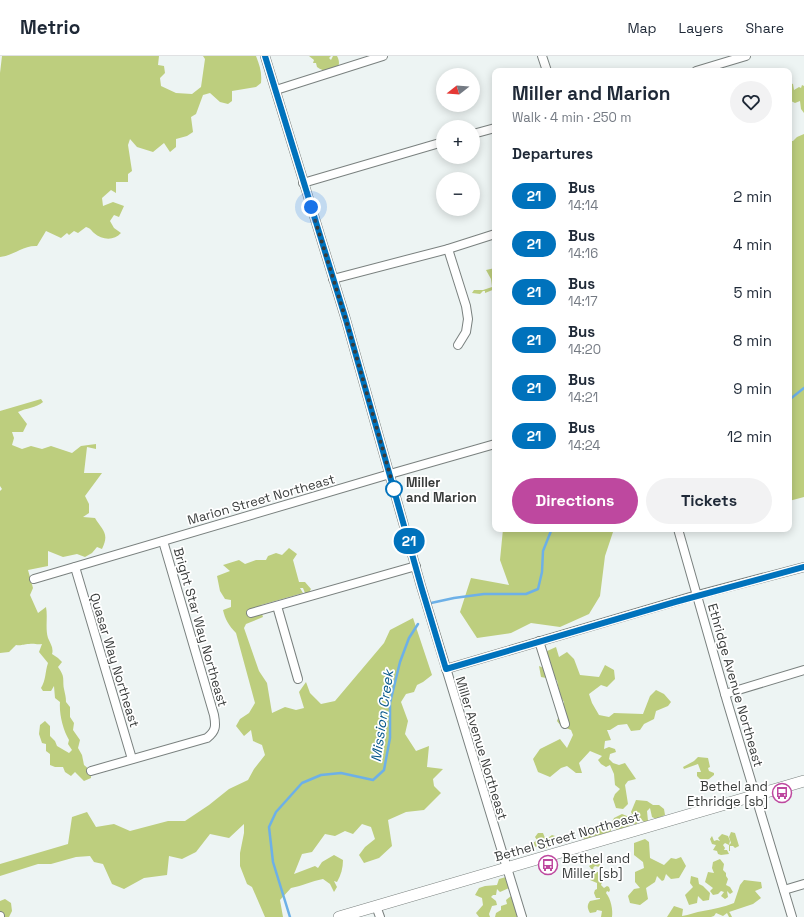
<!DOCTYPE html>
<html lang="en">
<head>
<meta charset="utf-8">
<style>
	:root { --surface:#fff; --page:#f2f2f3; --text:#1f2937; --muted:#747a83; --line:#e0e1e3; --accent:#be489f }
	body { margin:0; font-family:"Space Grotesk",sans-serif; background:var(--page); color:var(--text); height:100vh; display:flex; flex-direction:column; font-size:15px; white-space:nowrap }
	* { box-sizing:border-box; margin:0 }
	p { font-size:13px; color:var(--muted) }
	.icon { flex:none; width:22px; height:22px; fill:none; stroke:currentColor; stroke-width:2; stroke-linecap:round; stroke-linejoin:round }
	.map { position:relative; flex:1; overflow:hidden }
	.drawer { position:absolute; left:492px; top:12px; width:300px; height:464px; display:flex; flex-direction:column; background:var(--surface); border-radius:8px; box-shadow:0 2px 10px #0003 }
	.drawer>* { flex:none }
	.badge { padding:0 8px; border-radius:13px; font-size:14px; line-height:26px }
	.needle { width:26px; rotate:253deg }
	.fabs { position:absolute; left:436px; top:12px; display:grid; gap:8px }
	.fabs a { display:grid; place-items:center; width:44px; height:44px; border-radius:50%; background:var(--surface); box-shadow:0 2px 10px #0003; font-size:20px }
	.you { position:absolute; width:20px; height:20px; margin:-10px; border:3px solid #fff; border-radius:50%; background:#1a73e8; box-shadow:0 0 0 6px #1a73e833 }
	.map>.badge { position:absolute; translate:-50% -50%; box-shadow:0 0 0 2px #fff }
	h2 { padding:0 20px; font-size:15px; line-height:36px }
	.round { display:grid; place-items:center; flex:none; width:42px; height:42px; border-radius:21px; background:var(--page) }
	.head { display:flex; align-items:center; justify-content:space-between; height:68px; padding:0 20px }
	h1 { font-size:19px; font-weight:700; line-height:30px }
	.primary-button { display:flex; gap:8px; margin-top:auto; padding:8px 20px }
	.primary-button a { flex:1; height:46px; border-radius:24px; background:var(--accent); color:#fff; font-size:16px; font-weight:700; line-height:46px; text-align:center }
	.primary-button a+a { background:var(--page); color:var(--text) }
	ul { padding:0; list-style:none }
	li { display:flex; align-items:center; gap:12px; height:48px; padding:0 20px }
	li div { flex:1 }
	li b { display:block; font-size:15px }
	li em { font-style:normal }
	li .badge { min-width:44px; font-weight:700; text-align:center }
	header { display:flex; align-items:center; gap:24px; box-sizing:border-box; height:56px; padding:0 20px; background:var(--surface); border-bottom:1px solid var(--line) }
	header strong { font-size:19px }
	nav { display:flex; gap:22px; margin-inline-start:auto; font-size:14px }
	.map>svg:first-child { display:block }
	.forest { fill:#bdce7e }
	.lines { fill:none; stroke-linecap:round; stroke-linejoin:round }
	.stream { stroke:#6db0e7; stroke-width:2.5 }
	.street-casing { stroke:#7a817f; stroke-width:10 }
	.secondary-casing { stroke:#7a817f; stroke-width:12 }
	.street { stroke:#fff; stroke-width:8 }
	.secondary { stroke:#fff; stroke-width:11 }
	.line-casing { stroke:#fff; stroke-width:9 }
	.line { stroke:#0072bc; stroke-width:6 }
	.walk { stroke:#393c3b; stroke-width:4; stroke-dasharray:0 7.2 }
	.stop-dot { fill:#fff; stroke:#0072bc; stroke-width:2 }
	.labels { text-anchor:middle; stroke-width:3.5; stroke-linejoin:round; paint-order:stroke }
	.stop-label { font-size:13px; font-weight:bold; fill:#393c3b; stroke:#fff; text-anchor:start }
	.street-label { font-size:13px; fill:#393c3b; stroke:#fff }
	.poi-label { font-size:13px; fill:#393c3b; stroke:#fff; text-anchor:end }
	.water-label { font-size:14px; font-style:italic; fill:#07588a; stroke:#fff }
</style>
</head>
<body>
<header>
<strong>Metrio</strong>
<nav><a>Map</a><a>Layers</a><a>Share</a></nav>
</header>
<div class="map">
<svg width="804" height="861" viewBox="0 0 804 861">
	<rect width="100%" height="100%" fill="#edf4f3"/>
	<!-- forest -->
	<g class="forest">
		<path d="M2,0H159L158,9L164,10L165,17L160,22L161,30L176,37L192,38L201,31L205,3L203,0H256C260,10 262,17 261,27L256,31L232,35V45L228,48L220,46L210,37L203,39L196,58L191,61L193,76L187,80L176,83V91L170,96L164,87L153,96L137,91L130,83L128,89L132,115L128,118V126H116V137L111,134L102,142L103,150L113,146L124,150L119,161L114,159L110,165L114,172L121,177C114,185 102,184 94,177C91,174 90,172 86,171L78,177L74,175L69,179L67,177L61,182L46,175L37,190C23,189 13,200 0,201V17Z"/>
		<path d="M309,0H331L329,2L331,4L333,0H337C345,15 327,19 317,11L316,7H313L314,4Z"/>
		<path d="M790,27L793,28L794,34L799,31L801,32L802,29L804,30V57L801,53L800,45L795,47L789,44Z"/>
		<path d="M804,78V441L789,445V85H793L797,81Z"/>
		<path d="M495,212V233L485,237V235H483L480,238L472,237L474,234H483L492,231L491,223L486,214Z"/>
		<path d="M41,343L43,346C36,352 26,352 18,356L27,368L23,376H12L14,382L12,389L22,393L31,390L42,393L51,390L72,397L81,390L96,388V393L87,391L84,417H102L85,440L89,448V457L83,461L95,462C102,474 110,477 102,493L97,491L92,497L85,501L77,498L63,501L48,495V510L28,514L33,532L30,539L38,557L46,551C48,561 45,572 48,582C50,587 54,592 52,598L58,602L62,606L58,611C66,622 62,623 64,633C65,638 66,641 66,646L70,651V661L74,667L73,674L80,684L78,692L82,699L84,709L91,715V722L84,725L75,716L71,720L65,716L63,711H55L50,709V698L46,695V688L42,687L39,678L40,669L45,665L50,670V680L55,685L57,690L69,697L72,694L68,688L69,684C63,674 59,658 60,646L55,642L54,630L51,635H43L41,632C46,624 45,616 48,607L39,596L42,588C36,589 35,587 29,588C23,588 22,590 16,589L9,596L0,597V435L2,433L0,430V355Z"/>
		<path d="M503,473H617L613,476L605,500L600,540L589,558L560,571L531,567L511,577L477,582L460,556L471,522L509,529L500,504Z"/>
		<path d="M289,492L297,498L293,504L299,526H305L311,533L308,538L305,537L303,532H300L303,537L261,549L260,554L247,556L251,560L262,558L263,561L246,568L244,572L259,615L267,627L272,657L285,651L296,654L304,652L299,636L306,626L310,637L321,648L335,645L384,587L390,574L413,562L432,619L423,626L417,629L414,636L406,638L401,646L408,665L405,678L416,695L429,690L427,711L443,713L433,723L434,730L441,737L424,754L406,756L388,764L392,790L379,802L364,807L359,799L365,791L375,783L371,771L362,768L353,778L345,775L335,780L325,778L312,796L302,798L294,818L315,810L318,812L322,806L334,799L343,804C343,812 341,819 337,826L334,825L337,831L334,836L330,828L323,823C311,825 303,830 291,832L280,844L283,861H265L252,831L247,828L240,810V797L244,777V768L229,782L210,778L196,796L182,803L169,800L167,819L144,822L124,833L112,828L103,808L94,806L90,800L76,801L51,808H38L0,820V808L68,788L72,761L87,756L96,771L114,768L130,775L168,765H185L209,749L229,733L248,724L254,713L265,699L262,689L253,685L251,674L244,680L236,670L240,663L249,657L255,647L236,577C229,570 225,563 223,554L231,551V544L225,543L220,535L217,520L230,515L223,509L239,504L245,508L256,504H266L268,500L276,497L282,499Z"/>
		<path d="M556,591L559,601L567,596L574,603L580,619L599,621L605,609L614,614L615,623L607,631L601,629L589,638L592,647L599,659L609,661L614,657L643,658L650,640L656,634L664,638L671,646L668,650L656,655L654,663L644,668L640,674L631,675L627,668L618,669L610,674H607L611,684L605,685L604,693L609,691L615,693L616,696L610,698L609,703L613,707L619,709L625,707L636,723L628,725L625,729L628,748L623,753L616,752L613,743L615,738L620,733L615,729L614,718L610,709L606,711L601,708L598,704L602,700L590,695L579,707L582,717H576L567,710L561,712L550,721L538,716L533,703L540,693L560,683L567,692L573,679L571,674L561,670L557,665L564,646L560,640L557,624L541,621L539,610L553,616L545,596Z"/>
		<path d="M698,701L708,702L710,711L708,712L709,715L714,717V719L709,723L704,724V729L702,730L701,727L703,726L697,720V716H701L698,708L684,713L683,711L694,705Z"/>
		<path d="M636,744L647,745L653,749H659L664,753L665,759L656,763L652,761L650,752L647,755L648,765L644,766L640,762L636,769L631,766L628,773L620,777L614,771L605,781L593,780L589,787L582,781L581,773L589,771L594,772C599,766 604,763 612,766L614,762L622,758L627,760L632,758L631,756Z"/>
		<path d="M731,776L735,777L739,790L735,792L733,790H730V795H729V789L725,787L723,789L725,792L724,794H727L729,798L721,799L718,798L717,795L713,794L716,789L712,788L710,783L712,780L714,785L717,784L720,785L718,782L722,778L728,780L730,785L729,789L731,787L729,781Z"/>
		<path d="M538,777H543L545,782H548L552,779L555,780L557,785L566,783V781L569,779L571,783L570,785C564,783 559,788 554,786L553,790L547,788V792H545L542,789L543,786L542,784L539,785L537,791L533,790V787L537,784L535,781Z"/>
		<path d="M645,783L649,786L650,802L664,809L671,802L676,803L681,801L686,810L679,822L671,823L666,818L664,824L662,825L657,820L655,826L646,832L648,843L640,849L630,847L628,840L634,833L640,832L635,826V816L644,812L643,806L634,799V787Z"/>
		<path d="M593,799L598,801L601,807L599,811L595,810L593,812L595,816H598V820L599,819L603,823L601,829L604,832L607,830L609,831L610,834L609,836L607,835L606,837C611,843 613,854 612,861H601L602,855L597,854L596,856L590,857C587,852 587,849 590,845L600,843V842H596L594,837L595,834L597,833V827L590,824L593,821L592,818H591L590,815L592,814L589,810L592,808L591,805L588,807L585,805L586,802L589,800L591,803Z"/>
		<path d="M720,803L724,808L723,814L726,817V820L728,823L726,829L730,831L733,836L730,838L727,835L728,841L725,843L721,840L724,836L721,835L718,838L713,839L710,835L713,832L705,826L708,816L714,817L712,812L713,806Z"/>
		<path d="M691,820L698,822L699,828L703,830L710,837L709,844L703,845L698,840L697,847L689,849L685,839L693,831L690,827Z"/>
		<path d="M506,821L509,832L500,836L497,833L496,839H493L491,841L496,845L497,849L492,850L489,858L490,861H479L476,857L483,849L482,842L475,839L479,832L485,830L497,829L499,823Z"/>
		<path d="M744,824L761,826L762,832L755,835L761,842L753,848L729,856L730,857L732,861H729L727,857L723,860L716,857L714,860L711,861H667L674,850L683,853L682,860C689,859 696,856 703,855C714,853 724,851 734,847L740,829Z"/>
		<path d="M511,840L518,844L517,850L526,858L527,861H495L496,857L501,854V850L507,848L506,844Z"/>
		<path d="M5,843L11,847L12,855L9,861H0V845Z"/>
	</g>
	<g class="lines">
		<!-- stream -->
		<g class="stream">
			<path d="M789,344L804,332"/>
			<path d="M431,547L454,542L484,538H526L538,533L542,516L543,495L551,475L553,473"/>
			<path d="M290,861L273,806L269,771L276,756L302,727L321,719L341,717L373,724L384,714L390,682V647L400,606L409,582L418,568"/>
		</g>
		<!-- street casing -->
		<g class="street-casing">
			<g id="street">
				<path d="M265,0L346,264L421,530L522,861"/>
				<path d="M542,0L547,15"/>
				<path d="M696,15L746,0"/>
				<path d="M276,34L383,0"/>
				<path d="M473,78L495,72"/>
				<path d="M303,127L443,86"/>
				<path d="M448,193L466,250L468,263L466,276L458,289"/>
				<path d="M333,223L448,193L495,178"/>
				<path d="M678,473L727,645L792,861"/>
				<path d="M75,511L132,703"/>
				<path d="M34,523L390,418L495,388"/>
				<path d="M277,550L298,623"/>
				<path d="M251,557L416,510"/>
				<path d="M539,585L565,668"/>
				<path d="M446,613L690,541L804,511"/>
				<path d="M725,638L804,614"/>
				<path d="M91,715L207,682C216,675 216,670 214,659L163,485"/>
				<path d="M784,834L804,828"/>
				<path d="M376,850L380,861"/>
				<path d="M0,860V861"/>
			</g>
		</g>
		<!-- secondary casing -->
		<g class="secondary-casing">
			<path id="secondary" d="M339,861L804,725"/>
		</g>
		<!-- street -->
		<use href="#street" class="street"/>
		<!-- secondary -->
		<use href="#secondary" class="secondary"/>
	</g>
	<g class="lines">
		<!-- line casing -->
		<g class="line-casing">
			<path id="line" d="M265,0L346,264L421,530L446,613L675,546L804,511"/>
		</g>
		<!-- line -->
		<use href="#line" class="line"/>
		<!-- walk -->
		<path class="walk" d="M311,151L346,264L394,433"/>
	</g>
	<!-- icons -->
	<defs>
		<g id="bus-ring" transform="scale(1)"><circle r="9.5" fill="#fff" stroke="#be489f" stroke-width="1.5"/><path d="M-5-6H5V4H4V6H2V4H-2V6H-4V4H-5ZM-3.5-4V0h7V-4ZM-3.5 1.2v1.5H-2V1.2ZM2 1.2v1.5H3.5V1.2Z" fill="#be489f"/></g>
	</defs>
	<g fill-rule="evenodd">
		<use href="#bus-ring" x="782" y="737"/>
		<use href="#bus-ring" x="548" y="809"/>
	</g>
	<!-- markers -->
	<circle class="stop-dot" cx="394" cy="433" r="8"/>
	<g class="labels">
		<!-- stop labels -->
		<g class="stop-label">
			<text x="406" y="431">Miller<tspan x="406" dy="15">and Marion</tspan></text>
		</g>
		<!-- street labels -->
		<g class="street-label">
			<text transform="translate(261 443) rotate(-16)" y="5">Marion Street Northeast</text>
			<text transform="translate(201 571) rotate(74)" y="5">Bright Star Way Northeast</text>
			<text transform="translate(115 604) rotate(73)" y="5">Quasar Way Northeast</text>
			<text transform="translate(736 629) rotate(74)" y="5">Ethridge Avenue Northeast</text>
			<text transform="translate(482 692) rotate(73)" y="5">Miller Avenue Northeast</text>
			<text transform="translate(567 780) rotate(-16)" y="5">Bethel Street Northeast</text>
		</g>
		<!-- poi labels -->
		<g class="poi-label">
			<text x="768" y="735">Bethel and<tspan x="768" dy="15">Ethridge [sb]</tspan></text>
			<text x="562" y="807" text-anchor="start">Bethel and<tspan x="562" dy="15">Miller [sb]</tspan></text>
		</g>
		<!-- water labels -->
		<g class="water-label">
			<text transform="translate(382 660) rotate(-82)" y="5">Mission Creek</text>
		</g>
	</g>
</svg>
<div class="fabs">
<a><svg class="needle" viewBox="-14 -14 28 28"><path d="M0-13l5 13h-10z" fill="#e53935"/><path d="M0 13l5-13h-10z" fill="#747a83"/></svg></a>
<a>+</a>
<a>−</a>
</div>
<div class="you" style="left:311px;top:151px"></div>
<b class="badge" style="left:409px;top:485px;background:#0072bc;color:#fff">21</b>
<section class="drawer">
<div class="head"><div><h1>Miller and Marion</h1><p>Walk · 4 min · 250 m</p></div><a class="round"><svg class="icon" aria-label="heart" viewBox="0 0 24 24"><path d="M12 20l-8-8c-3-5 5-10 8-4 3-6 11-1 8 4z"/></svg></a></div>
<h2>Departures</h2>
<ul>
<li><span class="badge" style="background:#0072bc;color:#fff">21</span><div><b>Bus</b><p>14:14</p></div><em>2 min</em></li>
<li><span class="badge" style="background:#0072bc;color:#fff">21</span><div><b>Bus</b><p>14:16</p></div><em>4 min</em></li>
<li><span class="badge" style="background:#0072bc;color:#fff">21</span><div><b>Bus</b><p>14:17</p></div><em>5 min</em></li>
<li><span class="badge" style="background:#0072bc;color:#fff">21</span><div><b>Bus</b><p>14:20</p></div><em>8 min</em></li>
<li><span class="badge" style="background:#0072bc;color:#fff">21</span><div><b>Bus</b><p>14:21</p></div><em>9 min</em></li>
<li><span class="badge" style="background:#0072bc;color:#fff">21</span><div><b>Bus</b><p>14:24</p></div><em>12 min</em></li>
</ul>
<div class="primary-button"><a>Directions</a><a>Tickets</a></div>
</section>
</div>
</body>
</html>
